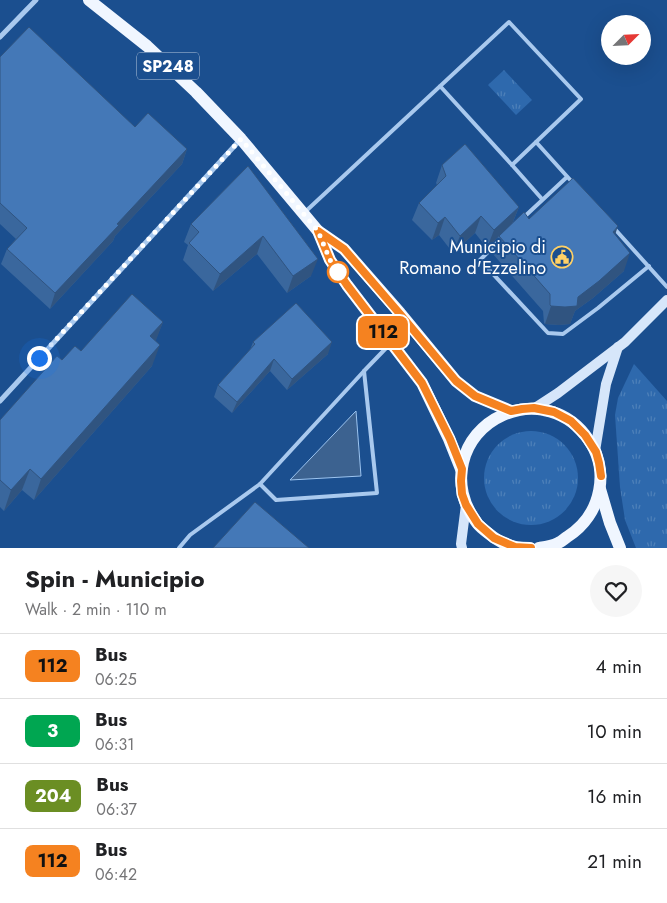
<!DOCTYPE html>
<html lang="en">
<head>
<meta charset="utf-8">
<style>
	:root { --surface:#fff; --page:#f6f6f6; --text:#202124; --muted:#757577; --line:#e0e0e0 }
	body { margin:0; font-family:Jost,sans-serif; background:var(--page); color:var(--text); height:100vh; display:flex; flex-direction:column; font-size:19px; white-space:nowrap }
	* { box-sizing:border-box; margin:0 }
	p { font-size:16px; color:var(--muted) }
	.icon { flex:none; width:28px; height:28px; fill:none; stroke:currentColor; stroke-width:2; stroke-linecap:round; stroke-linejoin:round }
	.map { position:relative; height:548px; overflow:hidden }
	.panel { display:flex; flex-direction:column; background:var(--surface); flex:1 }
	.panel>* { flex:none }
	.badge { padding:0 10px; border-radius:8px; font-size:18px; line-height:32px }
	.needle { width:32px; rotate:66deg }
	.buttons { position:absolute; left:601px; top:15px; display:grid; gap:10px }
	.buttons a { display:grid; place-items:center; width:50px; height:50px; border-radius:50%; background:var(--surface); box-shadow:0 5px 20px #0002; font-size:25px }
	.you { position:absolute; width:25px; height:25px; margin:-12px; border:4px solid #fff; border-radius:50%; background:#1a73e8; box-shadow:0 0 0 8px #1a73e833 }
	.map>.badge { position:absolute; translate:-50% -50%; box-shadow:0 0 0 2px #fff }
	.round { display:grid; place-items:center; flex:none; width:52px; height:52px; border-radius:26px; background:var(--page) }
	.overview { display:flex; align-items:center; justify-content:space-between; height:85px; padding:0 25px }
	h1 { font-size:24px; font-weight:700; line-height:38px }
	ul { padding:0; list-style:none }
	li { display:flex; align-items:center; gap:15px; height:65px; padding:0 25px; border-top:1px solid var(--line) }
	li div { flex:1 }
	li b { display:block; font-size:19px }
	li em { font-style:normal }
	li .badge { min-width:55px; font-weight:700; text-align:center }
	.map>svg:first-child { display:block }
	.grass { fill:url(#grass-tufts) }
	.water { fill:#3c6290; stroke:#9cc4f0 }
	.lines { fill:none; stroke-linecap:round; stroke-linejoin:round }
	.service { stroke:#a9c9ee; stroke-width:4 }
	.minor { stroke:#a9c9ee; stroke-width:5 }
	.secondary { stroke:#d6e6fa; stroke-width:10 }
	.primary { stroke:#f0f6ff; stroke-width:12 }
	.wall { fill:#3a679d }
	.shaded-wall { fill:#305480 }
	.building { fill:#4478b7; stroke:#305480 }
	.line-casing { stroke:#fff; stroke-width:11 }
	.line { stroke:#f58220; stroke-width:8 }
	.walk { stroke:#fff; stroke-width:5; stroke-dasharray:0 9 }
	.stop-dot { fill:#fff; stroke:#f58220; stroke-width:2.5 }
	.labels { text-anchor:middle; stroke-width:4; stroke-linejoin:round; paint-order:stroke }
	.shield { fill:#1b4f8f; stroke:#bbcadd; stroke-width:1 }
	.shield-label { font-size:16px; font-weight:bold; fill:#fff }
	.poi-label { font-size:18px; fill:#fff; stroke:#1b4f8f; text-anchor:end }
</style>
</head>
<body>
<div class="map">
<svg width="667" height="548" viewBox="0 0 667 548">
	<defs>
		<pattern id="grass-tufts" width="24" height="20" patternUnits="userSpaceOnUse" patternTransform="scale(1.25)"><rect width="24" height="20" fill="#2e69ad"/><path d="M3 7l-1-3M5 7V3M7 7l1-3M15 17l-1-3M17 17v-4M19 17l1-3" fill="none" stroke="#4d80b9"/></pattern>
	</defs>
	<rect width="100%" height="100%" fill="#1b4f8f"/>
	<!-- grass -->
	<g class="grass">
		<path d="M504,70L532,100L516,115L488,85Z"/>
		<path d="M634,364L667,401V548H636L625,520L620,487L615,415L618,398Z"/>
		<circle cx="531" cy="478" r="47"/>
	</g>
	<!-- water -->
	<path class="water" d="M356,411L361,476L290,480Z"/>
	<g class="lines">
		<!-- service -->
		<g class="service">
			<path d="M536,142L573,183"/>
			<path d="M512,165L542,199"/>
			<path d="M305,212C373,148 441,85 509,22L581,99L512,165L440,86"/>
			<path d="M523,218L567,177"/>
			<path d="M613,227L667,287"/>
			<path d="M498,242L480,260L548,333L563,334L598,308L649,266"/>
			<path d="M260,484L276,500L377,493L364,371"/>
			<path d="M179,548L190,535L260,484L364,371L390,344"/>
		</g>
		<!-- minor -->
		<g class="minor">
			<path d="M0,37L36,0"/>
			<path d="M0,401L240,140"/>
		</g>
		<!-- secondary -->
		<g class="secondary">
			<path d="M535,408L558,393L625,342L667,300"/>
			<path d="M595,451L606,384L618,347"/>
			<path d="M462,548L461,544L466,505"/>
		</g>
		<!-- primary -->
		<g class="primary">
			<path d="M89,0L147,46L196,92L241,139L318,231L330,260L347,285L422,383L449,439L461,469"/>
			<path d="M318,231L344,249L400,313L456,381L475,396L511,411"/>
			<path d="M600,489L610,523L620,548"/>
			<path d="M530,548C525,548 520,548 515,547C506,545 495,539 488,533C484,530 480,527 477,523C448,486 460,434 503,415C517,409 530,407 544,410C560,413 575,422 585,435C612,468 602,515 567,537C564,539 561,542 558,543C552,546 545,547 539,548"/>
		</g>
	</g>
	<!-- wall -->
	<g class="wall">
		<path d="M0,57L135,127L187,149L182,164L115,236L113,241L50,309L1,264L7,249L16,239L0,224Z"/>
		<path d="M442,165L519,207L513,222L529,219L615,234L624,271L593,298L575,311L570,324L559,325L545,324L544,323L543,311L492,253L498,237L487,248L475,233L453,253L439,235L432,240L412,220L419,203L437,185L436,183Z"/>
		<path d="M248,166L311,276L287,293L257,254L213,291L183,260L188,245L184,242L191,224Z"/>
		<path d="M163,322L155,341L152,366L34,500L22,490L4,511L0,507V420L62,360Z"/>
		<path d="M253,342L328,354L287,390L270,371L232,413L214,397L218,385L250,350Z"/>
	</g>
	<!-- shaded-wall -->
	<g class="shaded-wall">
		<path d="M187,149L182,164L115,236L113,241L50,309L55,293L117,224Z"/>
		<path d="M519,207L512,224L499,236L487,248L494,230Z"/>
		<path d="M481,216L475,233L453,253L460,236Z"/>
		<path d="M445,217L439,235L432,240L438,223Z"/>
		<path d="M618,226L612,244L613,232Z"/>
		<path d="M263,236L257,254L213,291L220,274Z"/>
		<path d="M630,253L624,271L593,298L575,311L570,324L559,325L545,324L551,306L578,297Z"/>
		<path d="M318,259L311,276L287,293L293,276Z"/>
		<path d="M163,322L155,343L150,336Z"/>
		<path d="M332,342L328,354L287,390L292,379Z"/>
		<path d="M160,345L152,366L34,500L41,479Z"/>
		<path d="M274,359L270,371L232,413L237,402Z"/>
		<path d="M30,469L22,490L4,511L11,490Z"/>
	</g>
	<!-- building -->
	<g class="building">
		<path d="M29,27L135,127L148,113L187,149L117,224L119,225L55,293L7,249L27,228L0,203V57Z"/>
		<path d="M465,144L519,207L494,230L481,216L460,236L445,217L438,223L419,203L446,176L442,165Z"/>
		<path d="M248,166L318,259L293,276L263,236L220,274L189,243L199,232L191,224Z"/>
		<path d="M573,178L618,226L613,232L630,253L599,281L578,297L577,306L565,307L551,306L550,305V294L499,236L524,212L529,219Z"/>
		<path d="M132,294L163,322L150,336L160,345L41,479L30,469L11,490L0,480V420L57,356L62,360L75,346L81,351Z"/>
		<path d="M296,303L332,342L292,379L274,359L237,402L218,385L255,344L253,342Z"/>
		<path d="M255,502L309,548H213Z"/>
	</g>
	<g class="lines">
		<!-- line casing -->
		<g class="line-casing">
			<path id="line" d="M531,548L515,547L494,538L478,524L466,505L462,494L461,481L462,469L450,439L422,383L347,285L330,260L318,231L344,249L400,314L456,381L475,396L511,411L522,409L534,408L554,412L571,421L585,435L596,452L599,463L601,476"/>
		</g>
		<!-- line -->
		<use href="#line" class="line"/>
		<!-- walk -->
		<path class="walk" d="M39,358L241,139L318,231L330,260L338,272"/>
	</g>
	<!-- icons -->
	<defs>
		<g id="civic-ring" transform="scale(1.125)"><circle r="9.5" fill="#1b4f8f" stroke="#ffd166" stroke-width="1.5"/><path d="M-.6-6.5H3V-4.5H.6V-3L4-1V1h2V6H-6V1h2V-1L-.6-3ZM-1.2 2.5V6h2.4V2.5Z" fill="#ffd166"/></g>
	</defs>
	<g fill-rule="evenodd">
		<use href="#civic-ring" x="562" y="257"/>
	</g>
	<!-- markers -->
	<circle class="stop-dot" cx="338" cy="272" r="10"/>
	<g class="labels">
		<!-- shield labels -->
		<rect class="shield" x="137" y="52.5" width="62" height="27" rx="4"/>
		<g class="shield-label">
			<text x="168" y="72">SP248</text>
		</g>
		<!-- poi labels -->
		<g class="poi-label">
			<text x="546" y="253">Municipio di<tspan x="546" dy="21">Romano d'Ezzelino</tspan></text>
		</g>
	</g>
</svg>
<div class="buttons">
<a><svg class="needle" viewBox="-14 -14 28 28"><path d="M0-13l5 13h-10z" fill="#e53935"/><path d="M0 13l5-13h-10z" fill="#757577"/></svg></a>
</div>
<div class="you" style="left:39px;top:358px"></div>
<b class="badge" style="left:383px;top:332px;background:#f58220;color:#111">112</b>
</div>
<section class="panel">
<div class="overview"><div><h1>Spin - Municipio</h1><p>Walk · 2 min · 110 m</p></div><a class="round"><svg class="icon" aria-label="heart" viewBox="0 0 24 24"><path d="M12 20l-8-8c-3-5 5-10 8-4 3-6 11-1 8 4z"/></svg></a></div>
<ul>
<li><span class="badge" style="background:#f58220;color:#111">112</span><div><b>Bus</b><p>06:25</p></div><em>4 min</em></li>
<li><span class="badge" style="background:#00a651;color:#fff">3</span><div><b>Bus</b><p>06:31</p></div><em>10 min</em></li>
<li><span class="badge" style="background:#6b8e23;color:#fff">204</span><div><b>Bus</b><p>06:37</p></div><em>16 min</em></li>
<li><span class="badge" style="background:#f58220;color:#111">112</span><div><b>Bus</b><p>06:42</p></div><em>21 min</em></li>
</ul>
</section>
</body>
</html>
